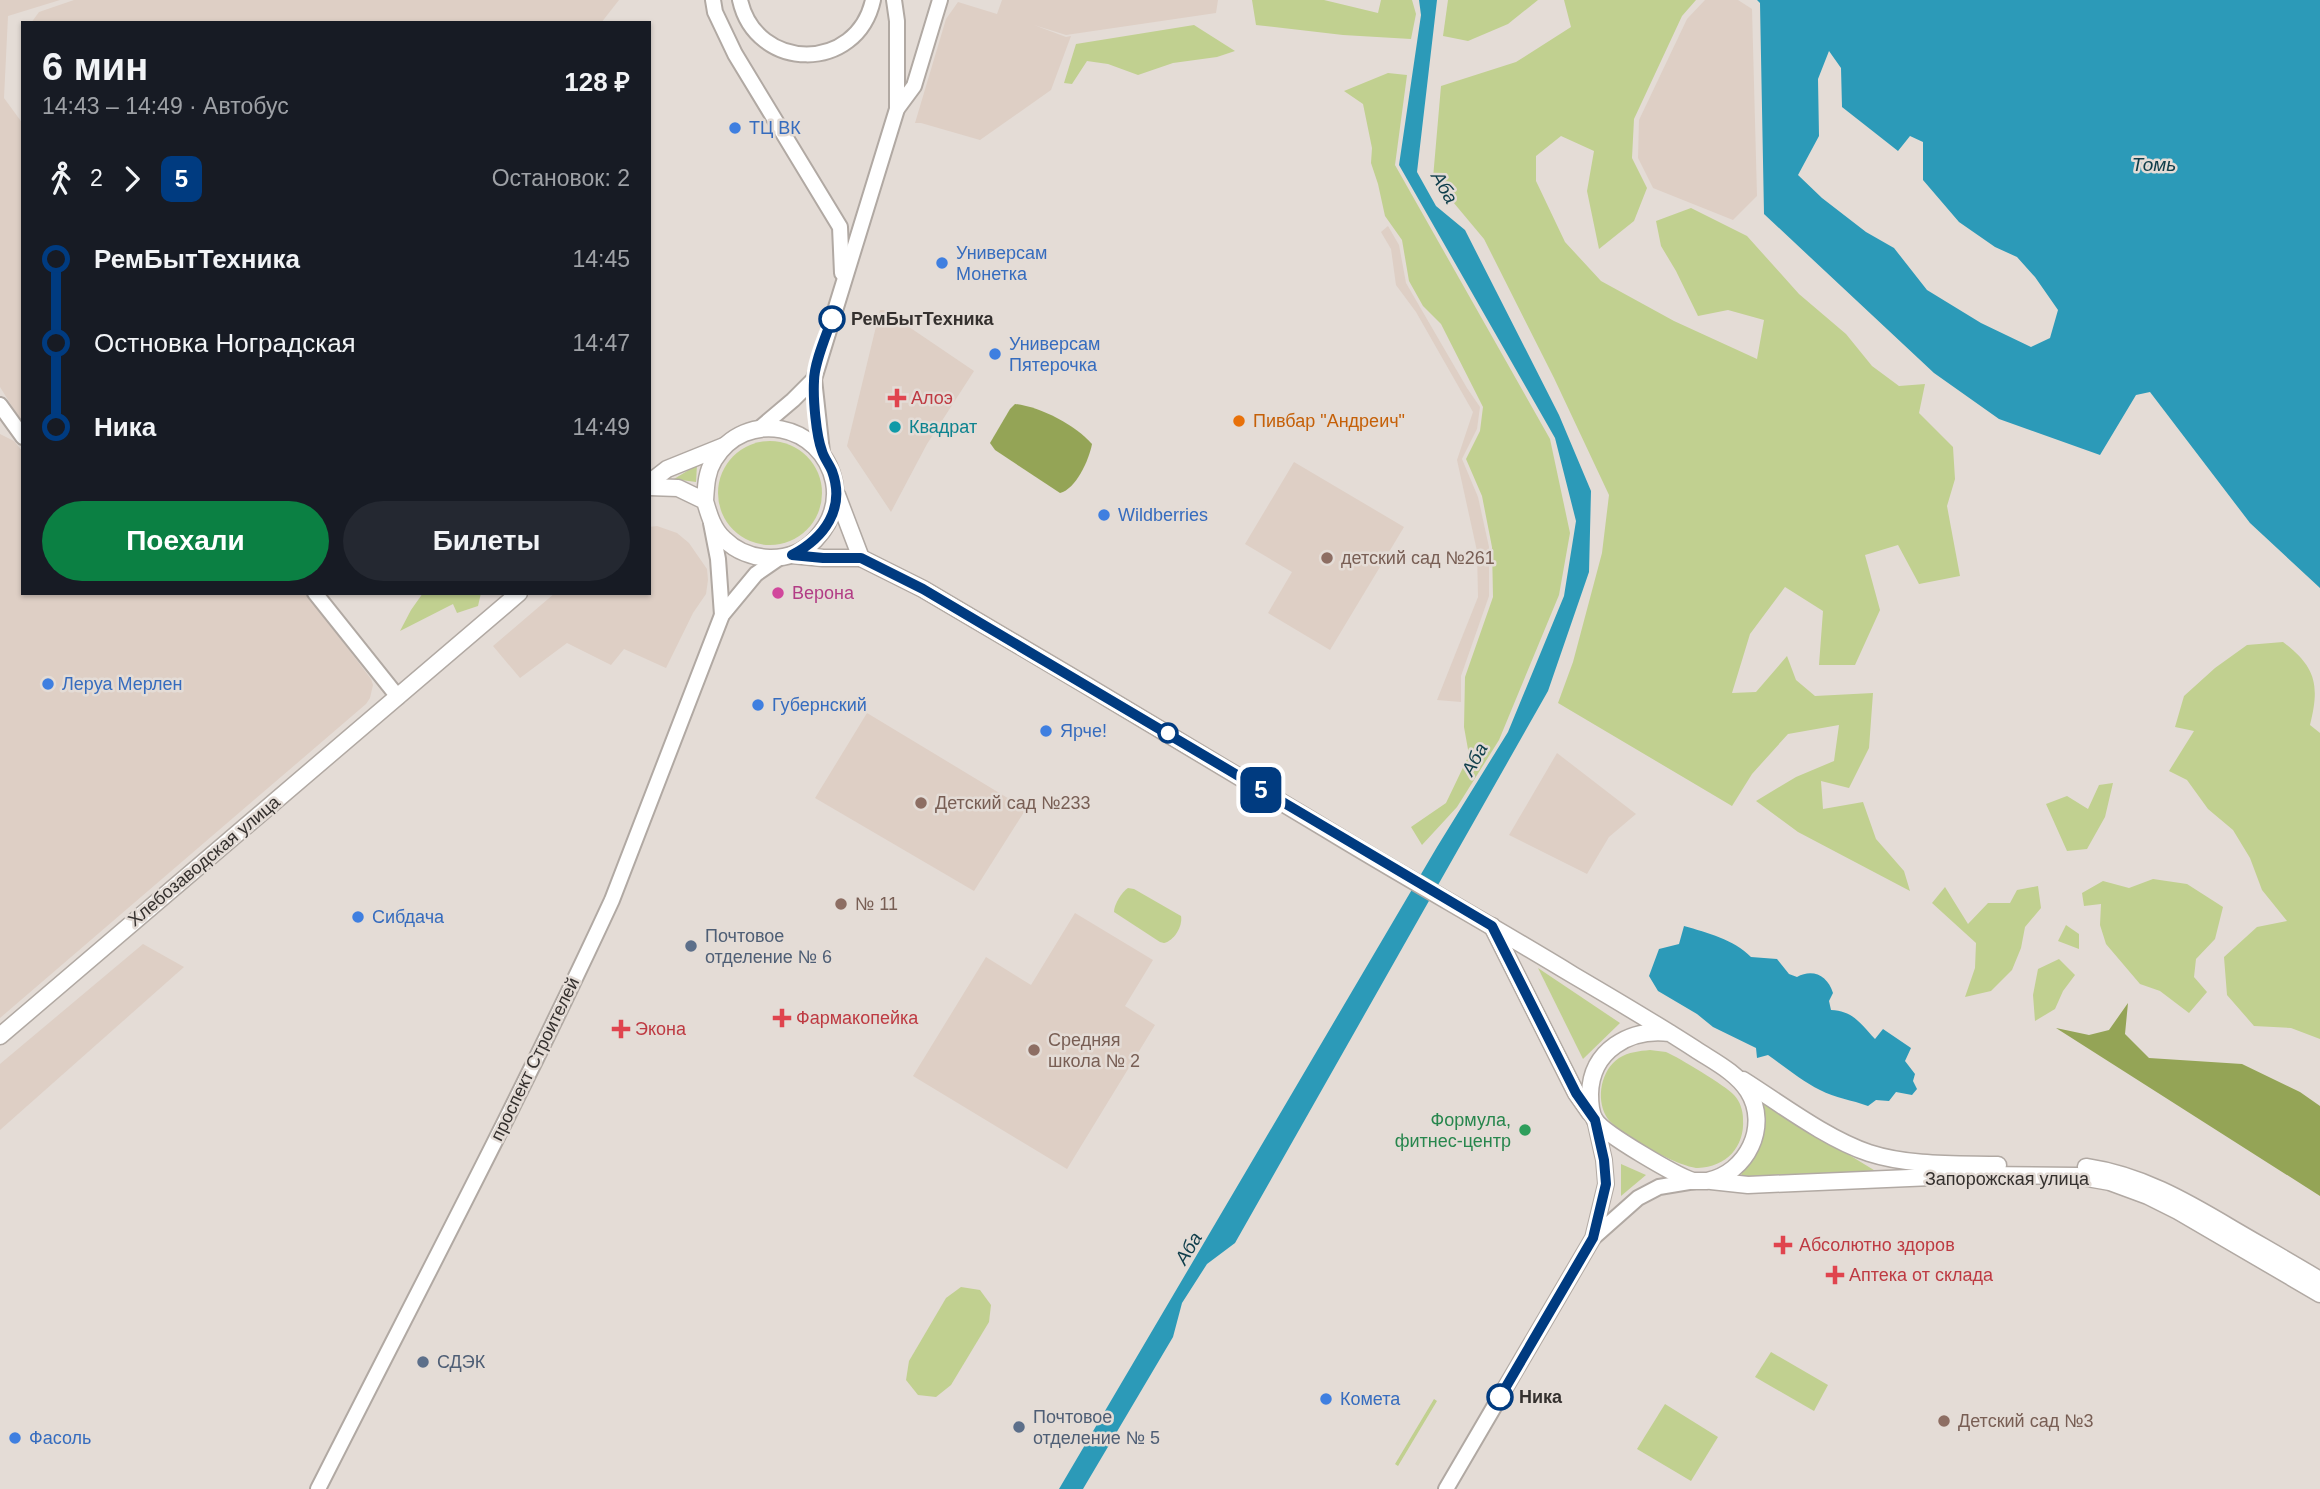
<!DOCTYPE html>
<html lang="ru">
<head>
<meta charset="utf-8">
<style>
	:root { --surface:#171b24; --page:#242831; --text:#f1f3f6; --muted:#9ea1a6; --accent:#0b8043 }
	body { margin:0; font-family:Helvetica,sans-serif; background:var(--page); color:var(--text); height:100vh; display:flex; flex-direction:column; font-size:26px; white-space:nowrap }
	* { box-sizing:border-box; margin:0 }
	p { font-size:23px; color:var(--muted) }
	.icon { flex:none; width:38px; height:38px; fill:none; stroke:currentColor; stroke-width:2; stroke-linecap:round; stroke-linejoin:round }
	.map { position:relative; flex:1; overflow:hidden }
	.details { position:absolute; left:21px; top:21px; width:630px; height:574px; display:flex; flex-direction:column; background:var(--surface); border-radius:0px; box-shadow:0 2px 5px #0004 }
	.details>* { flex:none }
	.badge { padding:0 14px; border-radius:10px; font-size:24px; line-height:46px }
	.map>.badge { position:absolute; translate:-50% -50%; box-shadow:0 0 0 4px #fff }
	.legs { display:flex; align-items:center; gap:10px; height:77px; padding:0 21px; font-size:23px }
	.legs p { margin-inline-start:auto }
	.head { display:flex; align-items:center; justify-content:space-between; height:119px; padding:0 21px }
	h1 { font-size:38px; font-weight:700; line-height:52px }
	.button { display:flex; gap:14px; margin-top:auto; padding:14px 21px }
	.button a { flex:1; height:80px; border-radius:42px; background:var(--accent); color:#fff; font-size:28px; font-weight:700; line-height:80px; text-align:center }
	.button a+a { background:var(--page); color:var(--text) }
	ul { padding:0 21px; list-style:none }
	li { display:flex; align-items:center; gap:24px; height:84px; font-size:26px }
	li i { display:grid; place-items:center; width:10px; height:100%; margin:0 9px; background:currentColor }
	li i::after { content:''; width:18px; height:18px; margin:-9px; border:5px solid; border-radius:50%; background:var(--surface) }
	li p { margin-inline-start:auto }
	li:first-child i { background:linear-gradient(#0000 50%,currentColor 0) }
	li:last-child i { background:linear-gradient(currentColor 50%,#0000 0) }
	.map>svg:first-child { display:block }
	.built { fill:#decfc5 }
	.green { fill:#c1d090 }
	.forest { fill:#94a456 }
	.water { fill:#2c9ab8; fill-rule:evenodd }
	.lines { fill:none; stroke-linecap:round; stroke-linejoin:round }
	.secondary-casing { stroke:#b1a9a3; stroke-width:18 }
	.primary-casing { stroke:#b1a9a3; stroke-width:19 }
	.secondary { stroke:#fff; stroke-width:14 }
	.primary { stroke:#fff; stroke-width:16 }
	.line-1-casing { stroke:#fff; stroke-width:16 }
	.line-1 { stroke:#003b80; stroke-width:10 }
	.shop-dot { fill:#3f7fe0; stroke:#e4dcd6; stroke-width:2.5 }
	.stop-1-dot { fill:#fff; stroke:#003b80; stroke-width:3.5 }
	.health-dot { fill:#e0444e; stroke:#e4dcd6; stroke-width:2.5 }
	.food-dot { fill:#e8710a; stroke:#e4dcd6; stroke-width:2.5 }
	.culture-dot { fill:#0f9aa8; stroke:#e4dcd6; stroke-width:2.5 }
	.education-dot { fill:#8d6e63; stroke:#e4dcd6; stroke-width:2.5 }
	.hotel-dot { fill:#d1479c; stroke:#e4dcd6; stroke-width:2.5 }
	.service-dot { fill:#5c6f8a; stroke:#e4dcd6; stroke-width:2.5 }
	.leisure-dot { fill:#2e9e5b; stroke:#e4dcd6; stroke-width:2.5 }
	.labels { text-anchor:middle; stroke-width:5; stroke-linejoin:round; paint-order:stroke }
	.shop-label { font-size:18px; fill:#366cbe; stroke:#e4dcd6; text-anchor:start }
	.stop-label { font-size:18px; font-weight:bold; fill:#34302e; stroke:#e4dcd6; text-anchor:start }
	.health-label { font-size:18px; fill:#be3a42; stroke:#e4dcd6; text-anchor:start }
	.food-label { font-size:18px; fill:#c56008; stroke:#e4dcd6; text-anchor:start }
	.culture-label { font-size:18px; fill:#0d838f; stroke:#e4dcd6; text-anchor:start }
	.education-label { font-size:18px; fill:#785e54; stroke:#e4dcd6; text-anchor:start }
	.hotel-label { font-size:18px; fill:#b23c85; stroke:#e4dcd6; text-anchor:start }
	.street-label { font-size:18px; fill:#34302e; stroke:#e4dcd6 }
	.service-label { font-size:18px; fill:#4e5e75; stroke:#e4dcd6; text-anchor:start }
	.leisure-label { font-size:18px; fill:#27864d; stroke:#e4dcd6; text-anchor:end }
	.water-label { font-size:19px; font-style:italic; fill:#0e3d4a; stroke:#e4dcd6 }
</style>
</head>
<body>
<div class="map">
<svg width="2320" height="1489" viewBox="0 0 2320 1489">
	<rect width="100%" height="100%" fill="#e4dcd6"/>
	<!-- built -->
	<g class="built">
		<path d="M0,0H60L8,16L4,98L23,124V424L0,387Z"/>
		<path d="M74,0H619L601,23H31L39,12Z"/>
		<path d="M1002,0H1218L1216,13L1066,35L1034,25L1066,37L1071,36L1051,90L980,140L921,123H915L946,19L958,2L997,14Z"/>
		<path d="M1705,0H1738L1752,9L1757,196L1733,220L1653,188L1638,158L1639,120L1687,19Z"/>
		<path d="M1388,226L1399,245L1406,283L1467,388L1480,407L1477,429L1462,459L1478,497L1489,547V596L1461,676V702L1437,700L1478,597L1477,551L1457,460L1473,412L1416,312L1396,285L1391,249L1381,232Z"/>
		<path d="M880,310H884L974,371L927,444L891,512L847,446Z"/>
		<path d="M0,434L14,441L23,452V593H306L371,679L373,685L370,698L366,704L0,1018Z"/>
		<path d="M1294,462L1404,527L1330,650L1268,613L1292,572L1245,544Z"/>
		<path d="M657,526L677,533L689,543L707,569L708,580L706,594L693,613L666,668L624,649L611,665L567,643L520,678L493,646L555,593H649V527Z"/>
		<path d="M867,713L1026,809L974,891L815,798Z"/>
		<path d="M1557,753L1636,814L1609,837L1587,874L1509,835Z"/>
		<path d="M1075,913L1153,960L1125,1006L1155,1025L1067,1169L913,1076L986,957L1031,985Z"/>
		<path d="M143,944L184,967L0,1130V1064Z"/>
	</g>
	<!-- green -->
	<g class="green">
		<path d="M1252,0H1324L1378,13L1381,0H1412L1416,14L1411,39L1343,35L1256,25Z"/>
		<path d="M1448,0H1538L1508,24L1468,41L1443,36Z"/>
		<path d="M1564,0H1696L1682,16L1634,119L1632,158L1647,188L1634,221L1599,249L1587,191L1594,151L1561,136L1536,156V181L1565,242L1601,281L1674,321L1757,359L1764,320L1728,310L1698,316L1676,271L1661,246L1656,221L1691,208L1747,236L1799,294L1846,334L1872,366L1899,386L1925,384L1919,413L1953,447L1955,479L1947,506L1960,576L1919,584L1898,545L1865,555L1880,610L1855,665H1819L1823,611L1785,587L1750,634L1732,693L1756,692L1787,656L1796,680L1815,696L1873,693L1869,748L1849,788L1821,781L1823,809L1863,802L1876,839L1904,871L1910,891L1798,832L1756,801L1796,777L1834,761L1839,725L1788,734L1752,774L1732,806L1558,703L1573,662L1602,553L1609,495L1554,378L1484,239L1433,178L1441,86L1516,62L1571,27Z"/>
		<path d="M1194,25L1235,51L1217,57L1173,63L1138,75L1108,64L1087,61L1072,84L1064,83L1076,44Z"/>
		<path d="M1388,73L1407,75L1395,165L1550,439L1570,533L1559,595L1499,740L1457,807L1422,845L1411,827L1446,803L1469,755L1464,727L1465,677L1493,597L1492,547L1482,496L1466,459L1480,431L1483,407L1441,324L1423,306L1409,281L1402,240L1385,216L1378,184L1371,163L1372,148L1363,104L1344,91Z"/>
		<circle cx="770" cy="493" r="52"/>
		<path d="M697,465L696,482L674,479Z"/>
		<path d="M423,593H481L478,606L457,613L453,604L400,631L411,610Z"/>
		<path d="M2283,642C2316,667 2320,685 2310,725L2320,733V1039L2291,1028L2254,1026L2227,995L2224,957L2257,927L2287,921L2262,890L2250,858L2233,830L2208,809L2187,780L2169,771L2194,731L2175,727L2184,696L2215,668L2247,645Z"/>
		<path d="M2113,783L2105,817L2087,849L2067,851L2046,804L2067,796L2088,809L2099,785Z"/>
		<path d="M2153,879L2187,884L2223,907L2215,939L2196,959L2194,977L2207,992L2189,1013L2160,991L2140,984L2106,944L2100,925L2101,904L2084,906L2082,893L2103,881L2129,888Z"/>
		<path d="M2038,886L2041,908L2025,927L2021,948L2012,970L1991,991L1965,997L1975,968L1976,943L1932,903L1945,887L1968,924L1988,903H2010L2017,890Z"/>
		<path d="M1128,888L1134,889L1181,916C1183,926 1174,941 1164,943L1160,942L1114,912C1114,904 1122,892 1128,888Z"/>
		<path d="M2066,925L2079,934V949L2058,941Z"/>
		<path d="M2059,959L2075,975L2063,991L2055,1009L2035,1021L2033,995L2038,969Z"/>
		<path d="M1538,968L1620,1023L1583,1059Z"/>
		<path d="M1650,1050C1655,1051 1661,1051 1666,1052C1678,1057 1726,1086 1734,1095C1740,1101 1743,1111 1743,1119C1745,1147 1726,1167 1698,1168C1680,1168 1614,1132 1606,1116C1596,1098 1601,1070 1619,1058C1629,1052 1639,1051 1650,1050Z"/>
		<path d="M1761,1101L1882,1175L1747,1179L1741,1177C1742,1166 1750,1161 1756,1152C1766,1138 1767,1117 1761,1101Z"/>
		<path d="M1621,1164L1646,1175L1621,1196Z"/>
		<path d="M961,1287L980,1290L991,1305L989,1322L951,1385L936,1397L918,1395L906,1380L909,1361L946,1298Z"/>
		<path d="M1771,1352L1828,1385L1814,1411L1755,1377Z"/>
		<path d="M1434,1399L1437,1401L1398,1466L1395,1464Z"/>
		<path d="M1665,1404L1718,1437L1691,1481L1637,1449Z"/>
	</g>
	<!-- forest -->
	<g class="forest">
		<path d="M1015,404C1041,407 1075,425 1092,444C1089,460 1076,489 1060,493L995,450L990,443L1010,409Z"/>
		<path d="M2128,1003L2125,1034L2149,1058L2242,1064L2300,1092L2320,1106V1196L2056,1028L2089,1035L2109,1030Z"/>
	</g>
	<!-- water -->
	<g class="water">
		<path d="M1419,0H1437L1417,172L1436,206L1465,230L1559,415L1591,491L1589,572L1548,691L1235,1243L1207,1264L1182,1303L1173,1337L1083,1489H1059L1437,847L1508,732L1564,596L1576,521L1555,438L1399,165L1421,15Z"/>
		<path d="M1757,0H2320V588L2250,523L2150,392L2136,395L2100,455L1999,419L1934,373L1764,214L1760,3ZM1829,51L1841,68L1842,107L1898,151L1910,136L1923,142V180L1959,222L1995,247L2017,257L2035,277L2058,310L2050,338L2031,347L1981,323L1927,290L1894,248L1866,232L1822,198L1798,175L1819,136L1818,79Z"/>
		<path d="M1684,926C1708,933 1733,939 1751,957L1777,959L1789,974L1797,977C1813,968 1828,976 1833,993L1829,1001L1831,1010C1853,1011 1860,1023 1875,1039L1883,1029L1911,1048L1905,1061L1915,1074L1913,1081L1917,1089L1912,1095L1896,1092L1889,1101L1876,1100L1868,1106C1852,1100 1835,1098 1820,1090C1802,1081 1785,1067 1768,1055L1757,1058L1756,1048L1713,1027L1697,1014L1658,991L1649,976L1659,949L1679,944Z"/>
	</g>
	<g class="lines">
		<!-- secondary casing -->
		<g class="secondary-casing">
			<g id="secondary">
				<path d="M713,0L715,12L735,54L840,227L842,273"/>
				<path d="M740,0C756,72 857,73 873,0"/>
				<path d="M894,0L897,21V109"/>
				<path d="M0,405L23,437"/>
				<path d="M760,428L793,400L814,379"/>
				<path d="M822,452L814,379L897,109L914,86L940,0"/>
				<path d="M711,523L718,559L722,615"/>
				<path d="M315,593L398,697"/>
				<path d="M1594,1237L1638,1198L1659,1187L1695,1181"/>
				<path d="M318,1489C417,1293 520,1099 612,900L722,615L756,574L779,558"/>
				<path d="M1446,1489L1593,1238L1606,1184L1604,1160L1595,1120"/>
			</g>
		</g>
		<!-- primary casing -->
		<g class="primary-casing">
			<g id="primary">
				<path d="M649,483L667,469L724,446"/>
				<path d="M649,487L678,488L705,501C709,515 713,529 724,539C748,563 791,565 815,540C830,524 838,504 834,482C822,423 745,408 714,460C706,473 706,487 705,501"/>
				<path d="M837,495L861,558"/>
				<path d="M792,555L823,558H861L923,589C1058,668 1192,748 1326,829C1408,879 1491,925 1573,975C1614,999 1655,1023 1695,1049C1713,1061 1736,1072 1748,1091C1770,1126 1747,1173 1707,1181C1705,1181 1695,1181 1693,1181C1677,1176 1604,1134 1595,1120C1591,1114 1590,1101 1590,1094C1591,1050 1630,1028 1670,1033"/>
				<path d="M1492,926L1576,1093L1590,1113"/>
				<path d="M0,1036L519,593"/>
				<path d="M1743,1080C1781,1104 1827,1139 1869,1153C1909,1166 1956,1164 1998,1165"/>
				<path d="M2086,1167C2140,1175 2184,1200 2231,1228C2260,1245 2290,1262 2320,1280"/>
				<path d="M1711,1181L1748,1185L1978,1175L2076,1176L2110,1182L2148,1196L2178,1211L2320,1294"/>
			</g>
		</g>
		<!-- secondary -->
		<use href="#secondary" class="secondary"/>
		<!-- primary -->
		<use href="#primary" class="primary"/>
	</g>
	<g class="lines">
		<!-- line-1 casing -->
		<g class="line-1-casing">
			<path id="line-1" d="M832,319C826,336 814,363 814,381C813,399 816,435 822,451C824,458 829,464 832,471C846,509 824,538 792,555L823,558H861L923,589L1492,926L1576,1093L1595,1120L1604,1160L1606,1184L1593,1238L1500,1397"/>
		</g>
		<!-- line-1 -->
		<use href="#line-1" class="line-1"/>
	</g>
	<!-- markers -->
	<g class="shop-dot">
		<circle cx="735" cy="128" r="7"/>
		<circle cx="942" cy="263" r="7"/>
		<circle cx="995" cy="354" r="7"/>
		<circle cx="1104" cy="515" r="7"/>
		<circle cx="48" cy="684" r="7"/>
		<circle cx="758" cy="705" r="7"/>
		<circle cx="1046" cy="731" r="7"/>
		<circle cx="358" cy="917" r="7"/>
		<circle cx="1326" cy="1399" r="7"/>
		<circle cx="15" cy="1438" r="7"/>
	</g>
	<g class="stop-1-dot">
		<circle cx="832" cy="319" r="12"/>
		<circle cx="1168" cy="733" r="9"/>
		<circle cx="1500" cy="1397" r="12"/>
	</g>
	<g class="health-dot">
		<path d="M893.5 387.5h7v7h7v7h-7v7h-7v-7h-7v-7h7z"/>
		<path d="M778.5 1007.5h7v7h7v7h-7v7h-7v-7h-7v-7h7z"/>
		<path d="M617.5 1018.5h7v7h7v7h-7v7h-7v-7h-7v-7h7z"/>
		<path d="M1779.5 1234.5h7v7h7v7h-7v7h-7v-7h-7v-7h7z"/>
		<path d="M1831.5 1264.5h7v7h7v7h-7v7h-7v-7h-7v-7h7z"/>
	</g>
	<circle class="food-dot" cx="1239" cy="421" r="7"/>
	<circle class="culture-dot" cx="895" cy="427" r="7"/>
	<g class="education-dot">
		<circle cx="1327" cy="558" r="7"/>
		<circle cx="921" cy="803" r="7"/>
		<circle cx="841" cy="904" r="7"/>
		<circle cx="1034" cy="1050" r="7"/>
		<circle cx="1944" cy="1421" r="7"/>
	</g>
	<circle class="hotel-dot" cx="778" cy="593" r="7"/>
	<g class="service-dot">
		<circle cx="691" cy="946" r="7"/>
		<circle cx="423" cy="1362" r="7"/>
		<circle cx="1019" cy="1427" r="7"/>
	</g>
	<circle class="leisure-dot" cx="1525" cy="1130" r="7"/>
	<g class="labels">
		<!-- shop labels -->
		<g class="shop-label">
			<text x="749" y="134">ТЦ ВК</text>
			<text x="956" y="259">Универсам<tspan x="956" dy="21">Монетка</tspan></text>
			<text x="1009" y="350">Универсам<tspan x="1009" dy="21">Пятерочка</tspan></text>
			<text x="1118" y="521">Wildberries</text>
			<text x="62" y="690">Леруа Мерлен</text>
			<text x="772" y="711">Губернский</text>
			<text x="1060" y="737">Ярче!</text>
			<text x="372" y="923">Сибдача</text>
			<text x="1340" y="1405">Комета</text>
			<text x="29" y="1444">Фасоль</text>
		</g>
		<!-- stop labels -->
		<g class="stop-label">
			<text x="851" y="325">РемБытТехника</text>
			<text x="1519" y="1403">Ника</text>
		</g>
		<!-- health labels -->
		<g class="health-label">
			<text x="911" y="404">Алоэ</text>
			<text x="796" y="1024">Фармакопейка</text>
			<text x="635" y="1035">Экона</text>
			<text x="1799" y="1251">Абсолютно здоров</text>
			<text x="1849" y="1281">Аптека от склада</text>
		</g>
		<!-- food labels -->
		<g class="food-label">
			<text x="1253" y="427">Пивбар "Андреич"</text>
		</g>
		<!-- culture labels -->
		<g class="culture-label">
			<text x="909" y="433">Квадрат</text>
		</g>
		<!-- education labels -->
		<g class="education-label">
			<text x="1341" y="564">детский сад №261</text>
			<text x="935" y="809">Детский сад №233</text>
			<text x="855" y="910">№ 11</text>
			<text x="1048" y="1046">Средняя<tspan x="1048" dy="21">школа № 2</tspan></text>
			<text x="1958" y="1427">Детский сад №3</text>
		</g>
		<!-- hotel labels -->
		<g class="hotel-label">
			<text x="792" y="599">Верона</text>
		</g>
		<!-- street labels -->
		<g class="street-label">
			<text transform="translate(204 861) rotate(-40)" y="6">Хлебозаводская улица</text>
			<text transform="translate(535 1059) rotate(-64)" y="6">проспект Строителей</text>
			<text x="2007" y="1185">Запорожская улица</text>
		</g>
		<!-- service labels -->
		<g class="service-label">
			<text x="705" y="942">Почтовое<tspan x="705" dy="21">отделение № 6</tspan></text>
			<text x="437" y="1368">СДЭК</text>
			<text x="1033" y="1423">Почтовое<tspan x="1033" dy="21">отделение № 5</tspan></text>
		</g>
		<!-- leisure labels -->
		<g class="leisure-label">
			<text x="1511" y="1126">Формула,<tspan x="1511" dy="21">фитнес-центр</tspan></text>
		</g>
		<!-- water labels -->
		<g class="water-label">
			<text x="2154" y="171">Томь</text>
			<text transform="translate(1445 187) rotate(60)" y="7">Аба</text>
			<text transform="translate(1474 759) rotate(-62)" y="7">Аба</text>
			<text transform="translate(1188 1248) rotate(-59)" y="7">Аба</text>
		</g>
	</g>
</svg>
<b class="badge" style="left:1261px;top:790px;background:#003b80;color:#fff">5</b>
<section class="details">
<div class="head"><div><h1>6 мин</h1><p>14:43 – 14:49 · Автобус</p></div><b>128 ₽</b></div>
<div class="legs"><svg class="icon" aria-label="walk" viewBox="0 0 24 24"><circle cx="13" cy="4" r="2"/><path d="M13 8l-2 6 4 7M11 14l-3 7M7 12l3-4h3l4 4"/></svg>2<svg class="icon" aria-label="forward" viewBox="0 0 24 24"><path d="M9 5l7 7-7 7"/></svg><b class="badge" style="background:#003b80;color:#fff">5</b><p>Остановок: 2</p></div>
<ul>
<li><i style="color:#003b80"></i><b>РемБытТехника</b><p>14:45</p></li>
<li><i style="color:#003b80"></i><span>Остновка Ноградская</span><p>14:47</p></li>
<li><i style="color:#003b80"></i><b>Ника</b><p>14:49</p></li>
</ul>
<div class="button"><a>Поехали</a><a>Билеты</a></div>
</section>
</div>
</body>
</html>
